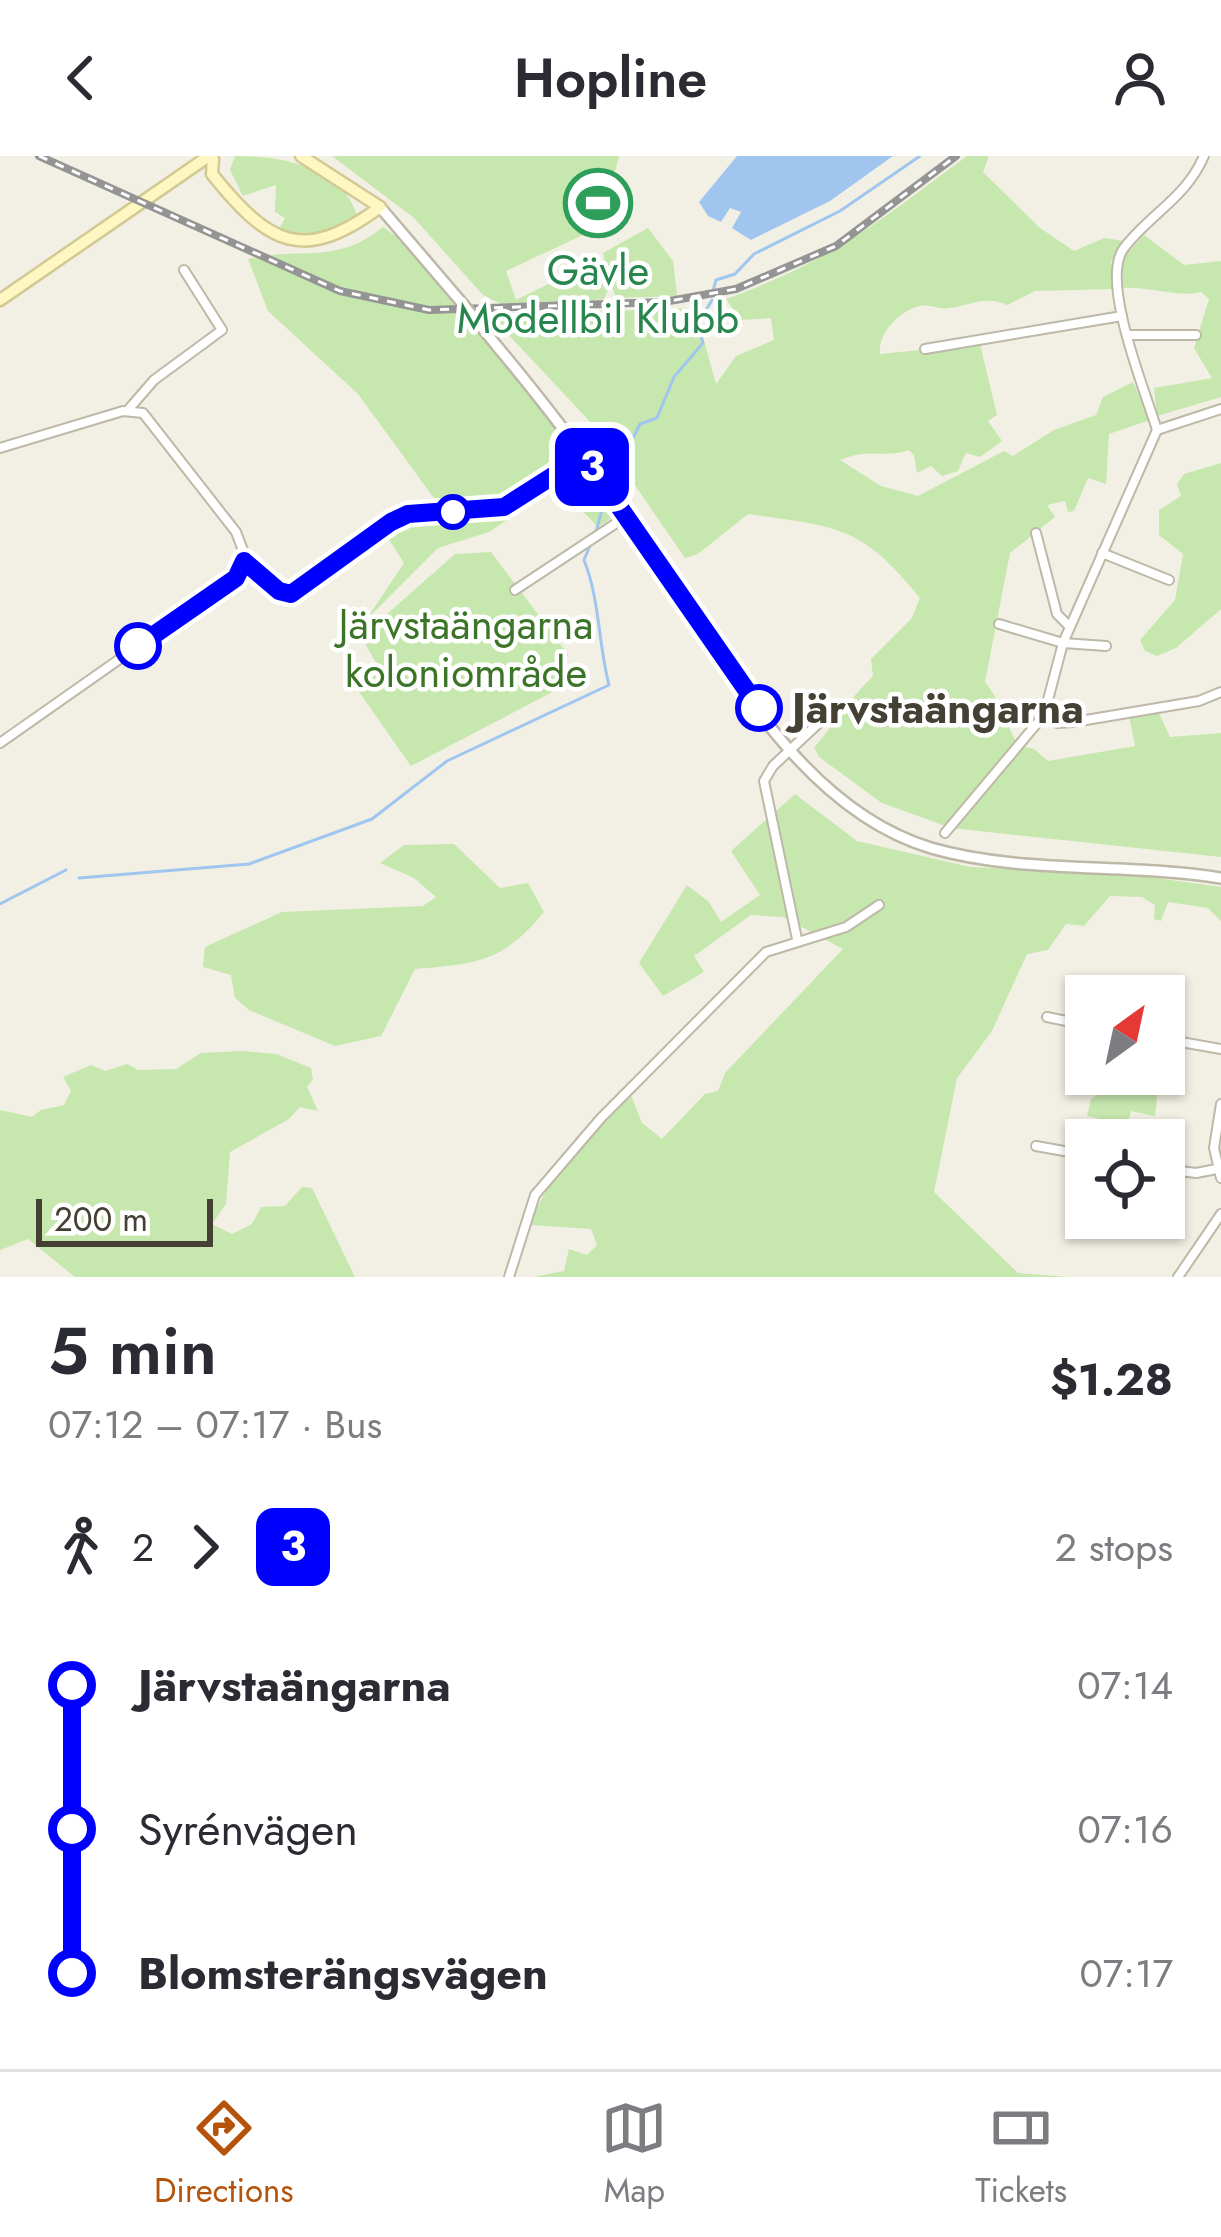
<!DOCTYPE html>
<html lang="en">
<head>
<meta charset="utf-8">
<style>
	:root { --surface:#fff; --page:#f7f7f7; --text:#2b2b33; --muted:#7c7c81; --line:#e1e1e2; --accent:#b45309 }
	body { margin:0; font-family:Jost,sans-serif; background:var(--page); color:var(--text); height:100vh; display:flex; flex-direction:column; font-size:45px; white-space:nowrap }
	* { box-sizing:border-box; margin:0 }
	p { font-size:39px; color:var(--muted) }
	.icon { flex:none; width:66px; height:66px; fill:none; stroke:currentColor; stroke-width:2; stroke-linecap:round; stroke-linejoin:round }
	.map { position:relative; height:1121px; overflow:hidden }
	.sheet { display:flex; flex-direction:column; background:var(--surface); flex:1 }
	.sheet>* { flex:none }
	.badge { padding:0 24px; border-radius:18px; font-size:42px; line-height:78px }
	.needle { width:78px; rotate:33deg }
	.fabs { position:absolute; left:1065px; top:819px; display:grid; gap:24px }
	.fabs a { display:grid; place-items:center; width:120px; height:120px; border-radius:0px; background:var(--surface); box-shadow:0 3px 9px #0004; font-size:60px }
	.scale { position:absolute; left:36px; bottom:30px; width:177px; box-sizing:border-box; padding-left:12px; border:6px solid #444034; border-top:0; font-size:33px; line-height:42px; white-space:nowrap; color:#444034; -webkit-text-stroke:9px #fff; paint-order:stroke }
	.map>.badge { position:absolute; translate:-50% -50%; box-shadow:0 0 0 6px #fff }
	.legs { display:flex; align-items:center; gap:18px; height:132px; padding:0 48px; font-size:39px }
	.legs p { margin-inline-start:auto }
	.head { display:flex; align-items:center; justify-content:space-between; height:204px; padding:0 48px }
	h1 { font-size:66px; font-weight:600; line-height:90px }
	ul { padding:0 48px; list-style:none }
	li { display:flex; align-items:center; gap:42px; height:144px; font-size:45px }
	li i { display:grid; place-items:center; width:18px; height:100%; margin:0 15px; background:currentColor }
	li i::after { content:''; width:30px; height:30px; margin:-15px; border:9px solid; border-radius:50%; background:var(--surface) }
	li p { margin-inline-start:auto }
	li:first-child i { background:linear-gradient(#0000 50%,currentColor 0) }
	li:last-child i { background:linear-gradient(currentColor 50%,#0000 0) }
	header { display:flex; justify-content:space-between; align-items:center; height:156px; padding:0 48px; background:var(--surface); font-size:54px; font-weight:600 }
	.dock { display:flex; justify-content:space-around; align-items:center; height:168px; border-top:3px solid var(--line); background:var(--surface); font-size:33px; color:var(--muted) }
	.dock a { display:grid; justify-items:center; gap:6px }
	.dock .active { color:var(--accent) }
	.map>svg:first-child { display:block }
	.green { fill:#c6e7ad }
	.water { fill:#a0c6ef }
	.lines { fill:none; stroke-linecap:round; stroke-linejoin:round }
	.stream { stroke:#a0c6ef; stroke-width:3 }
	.minor-casing { stroke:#bdb8a7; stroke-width:12 }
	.tertiary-casing { stroke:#bdb8a7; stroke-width:14 }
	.secondary-casing { stroke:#d2c994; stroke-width:15 }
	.minor { stroke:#fff; stroke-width:8 }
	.tertiary { stroke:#fff; stroke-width:9 }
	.secondary { stroke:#fef7c2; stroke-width:10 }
	.rail-casing { stroke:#949494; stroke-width:8 }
	.rail { stroke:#fff; stroke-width:3; stroke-dasharray:9; stroke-linecap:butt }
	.tertiary-bridge-casing { stroke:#bdb8a7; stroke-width:14; stroke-linecap:butt }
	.tertiary-bridge { stroke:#fff; stroke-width:9 }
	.line-1-casing { stroke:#fff; stroke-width:27 }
	.line-1 { stroke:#00f; stroke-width:18 }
	.stop-1-dot { fill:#fff; stroke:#00f; stroke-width:6 }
	.labels { text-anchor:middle; stroke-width:9; stroke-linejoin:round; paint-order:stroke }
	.leisure-label { font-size:42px; fill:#27864d; stroke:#fff }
	.park-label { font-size:42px; fill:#3c7528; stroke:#fff }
	.stop-label { font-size:42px; font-weight:bold; fill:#444034; stroke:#fff; text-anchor:start }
</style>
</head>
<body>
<header><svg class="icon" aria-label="back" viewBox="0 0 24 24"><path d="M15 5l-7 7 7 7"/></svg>Hopline<svg class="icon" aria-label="person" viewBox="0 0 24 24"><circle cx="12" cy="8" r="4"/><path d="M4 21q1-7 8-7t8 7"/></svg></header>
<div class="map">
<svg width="1221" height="1121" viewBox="0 0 1221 1121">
	<rect width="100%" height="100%" fill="#f2f0e4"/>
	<!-- green -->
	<g class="green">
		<path d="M235,0C280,0 341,10 357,59L353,66C328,74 302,87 279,73L285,62L275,56L276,29L243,40L230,14Z"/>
		<path d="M332,0H619L612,27L617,63L506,115L516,144L597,104L606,111L603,97L648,72L673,105L677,140L616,142L611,128L604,143L508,151L483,139L414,62Z"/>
		<path d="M967,0H989L983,16L1040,72L1074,95L1104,82L1124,85L1111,105L1114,133L1035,135L1007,149C987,139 970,149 950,152C941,154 930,148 920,150C900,154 877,178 880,198L980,188L997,259L988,265L1002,285L980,301L966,297L958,315L942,320L931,310L917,317L914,299L908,294C886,303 871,291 840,304L881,330L918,340L1004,295L1013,300L1054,274L1096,259L1103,241L1133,226L1150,264L1109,278L1106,328L1088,322L1074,355L1068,356L1065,345L1047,349L1055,361L1010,397L985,526C1002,547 1005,566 1018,589L1034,593L1048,605L1135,590L1129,559L1158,555L1170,581L1221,577V701L951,672L882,647L819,601L814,592C835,567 849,543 873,520L871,503L912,462L920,442C861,369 838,371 748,358L698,398L685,402L595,271L490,159L695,152L716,228L736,200L774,184L771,162L741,164L726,143C832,105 879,65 967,0Z"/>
		<path d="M383,71L411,91L568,286L618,358L598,371L558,330L489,376L438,392L366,464L404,407L388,382L439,349L358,238L268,155L248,103C300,90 335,110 383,71Z"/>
		<path d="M1144,79L1184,109L1221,105V241L1157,260L1154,232L1212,222L1194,192L1209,143L1201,136C1180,142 1148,130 1123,132V102Z"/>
		<path d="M1221,307V453L1176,492L1157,500L1145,495L1140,484L1175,444L1183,398L1159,379V354L1181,340L1177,328L1184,318Z"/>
		<path d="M491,396L568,498L560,532L411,610L357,533L381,515L361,481L455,398Z"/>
		<path d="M795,638L857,685L970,711L1135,719L1221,731V765L1208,752L1168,746L1161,765L1154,763L1155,749L1142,741L1110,740L1084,770L1066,768L1048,794L1027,798L992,875L957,922L934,1036L1018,1117L1069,1121H533L564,1115L569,1093L587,1099L597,1089L591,1073L531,1069C547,1016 593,979 631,939L642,967L662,983L705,938L718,935L725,917L843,793L783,761L751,759L694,800L704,816L663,840L639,807L687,729L709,746L721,766L760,739L731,695Z"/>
		<path d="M454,688L500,732L528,727L544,756C503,806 477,808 415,813L381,880L335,890L249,854L235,842L231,819L203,811L205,791L282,756L423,750L436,741L414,722L380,707L404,689Z"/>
		<path d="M242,895L276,898L311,912L313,923L307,931L318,955L300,951L289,963L230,996L226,1048L212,1068L232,1078L252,1068L261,1051L285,1050L302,1031L312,1032L355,1121H75L28,1083L0,1094V954L32,961L41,954L64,949L71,935L63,921L91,909L105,915L127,908L138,914L176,913L201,897Z"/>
		<path d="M1110,918L1159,923L1155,960L1131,955L1127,969L1087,960L1091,943L1107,933Z"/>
	</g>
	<!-- water -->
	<path class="water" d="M737,0H893L830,45L751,84L732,72L741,56L730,52L721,66L708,60L699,46Z"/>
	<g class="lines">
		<!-- stream -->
		<g class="stream">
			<path d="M713,135L716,124L735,118L754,98L840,55L920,0"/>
			<path d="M623,302L640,268L657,262L674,221L703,187L698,167L712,144"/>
			<path d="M596,376L605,342"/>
			<path d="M79,722L249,708L372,663L447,605L609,529C598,487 600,444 584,404L592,385"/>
			<path d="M0,748L66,714"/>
		</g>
		<!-- minor casing -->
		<g class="minor-casing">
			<g id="minor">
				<path d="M1128,179H1196"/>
				<path d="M925,193L1122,160"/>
				<path d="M128,254L154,224L222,174L184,114"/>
				<path d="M1157,274L1221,253"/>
				<path d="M0,292L123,255L143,257L236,376L244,397L235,422L0,587"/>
				<path d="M1036,377L1057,458L1069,470"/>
				<path d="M1102,397L1169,424"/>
				<path d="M244,405L279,435L291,438L391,366L408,358L504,351L584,300"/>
				<path d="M515,434L627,360"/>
				<path d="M999,468L1063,487L1106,490"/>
				<path d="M1044,559L1057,567L1074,566L1199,545L1221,536"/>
				<path d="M945,677L1044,559L1063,487L1157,274C1146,237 1099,124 1124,92C1150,58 1186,42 1204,0"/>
				<path d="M797,783L764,625L773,610L821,565"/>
				<path d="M1047,861L1086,869"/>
				<path d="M1164,883L1221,893"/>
				<path d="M1221,948L1214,992L1221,1022"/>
				<path d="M1036,990L1086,999"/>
				<path d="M1164,1013L1196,1017L1217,1013"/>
				<path d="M509,1121L535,1039L601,962L766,796L846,771L879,749"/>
				<path d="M1178,1121L1221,1058"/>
			</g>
		</g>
		<!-- tertiary casing -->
		<g class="tertiary-casing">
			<g id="tertiary">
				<path d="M380,51L462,147"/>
				<path d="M496,189C549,252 598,318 645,385C720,495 795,651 931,692C1020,718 1128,707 1221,722"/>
			</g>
		</g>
		<!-- secondary casing -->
		<g class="secondary-casing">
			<g id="secondary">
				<path d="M213,3L212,18C269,89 303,108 380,51L301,0"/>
				<path d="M0,144L209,0"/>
			</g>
		</g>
		<!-- minor -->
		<use href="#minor" class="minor"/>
		<!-- tertiary -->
		<use href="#tertiary" class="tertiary"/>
		<!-- secondary -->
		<use href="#secondary" class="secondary"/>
		<!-- rail casing -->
		<g class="rail-casing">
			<path id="rail" d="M39,0L340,135L429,154L664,146L736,133L836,90L956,0"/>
		</g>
		<!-- rail -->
		<use href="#rail" class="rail"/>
		<!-- tertiary-bridge casing -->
		<g class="tertiary-bridge-casing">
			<path id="tertiary-bridge" d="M462,147L496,189"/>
		</g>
		<!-- tertiary-bridge -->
		<use href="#tertiary-bridge" class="tertiary-bridge"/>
	</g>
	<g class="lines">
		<!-- line-1 casing -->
		<g class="line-1-casing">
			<path id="line-1" d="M138,490L236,422L244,405L279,435L291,438L391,366L408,358L504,351L584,300L759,552"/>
		</g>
		<!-- line-1 -->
		<use href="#line-1" class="line-1"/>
	</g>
	<!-- icons -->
	<defs>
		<g id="stadium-ring" transform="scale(3.45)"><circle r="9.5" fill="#fff" stroke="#2e9e5b" stroke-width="1.5"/><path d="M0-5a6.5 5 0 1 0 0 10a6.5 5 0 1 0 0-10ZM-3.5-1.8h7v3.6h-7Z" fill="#2e9e5b"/></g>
	</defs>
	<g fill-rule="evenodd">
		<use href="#stadium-ring" x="598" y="47"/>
	</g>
	<!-- markers -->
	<g class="stop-1-dot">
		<circle cx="453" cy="356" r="15"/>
		<circle cx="138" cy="490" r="21"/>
		<circle cx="759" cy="552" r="21"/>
	</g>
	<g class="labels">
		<!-- leisure labels -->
		<g class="leisure-label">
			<text x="598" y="129">Gävle<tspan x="598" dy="48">Modellbil Klubb</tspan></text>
		</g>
		<!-- park labels -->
		<g class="park-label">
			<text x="466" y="483">Järvstaängarna<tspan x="466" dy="48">koloniområde</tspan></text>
		</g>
		<!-- stop labels -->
		<g class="stop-label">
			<text x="792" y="567">Järvstaängarna</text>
		</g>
	</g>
</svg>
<div class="fabs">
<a><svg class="needle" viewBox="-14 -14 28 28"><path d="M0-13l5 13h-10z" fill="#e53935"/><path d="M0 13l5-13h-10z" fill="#7c7c81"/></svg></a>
<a><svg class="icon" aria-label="locate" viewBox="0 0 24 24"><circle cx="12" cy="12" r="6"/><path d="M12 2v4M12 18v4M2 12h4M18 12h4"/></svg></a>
</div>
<div class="scale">200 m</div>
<b class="badge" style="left:592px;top:311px;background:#00f;color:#fff">3</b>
</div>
<section class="sheet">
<div class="head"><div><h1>5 min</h1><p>07:12 – 07:17 · Bus</p></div><b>$1.28</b></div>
<div class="legs"><svg class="icon" aria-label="walk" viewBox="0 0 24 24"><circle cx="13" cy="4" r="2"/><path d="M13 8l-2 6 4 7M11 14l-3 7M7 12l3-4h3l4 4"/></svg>2<svg class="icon" aria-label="forward" viewBox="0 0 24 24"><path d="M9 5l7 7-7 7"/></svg><b class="badge" style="background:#00f;color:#fff">3</b><p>2 stops</p></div>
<ul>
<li><i style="color:#00f"></i><b>Järvstaängarna</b><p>07:14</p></li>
<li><i style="color:#00f"></i><span>Syrénvägen</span><p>07:16</p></li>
<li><i style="color:#00f"></i><b>Blomsterängsvägen</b><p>07:17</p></li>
</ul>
</section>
<nav class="dock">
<a class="active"><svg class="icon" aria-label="directions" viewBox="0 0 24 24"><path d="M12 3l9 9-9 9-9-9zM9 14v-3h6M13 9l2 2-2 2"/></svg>Directions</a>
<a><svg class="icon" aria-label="map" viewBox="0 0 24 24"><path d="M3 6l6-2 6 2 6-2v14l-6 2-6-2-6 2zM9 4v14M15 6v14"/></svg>Map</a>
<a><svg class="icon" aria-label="tickets" viewBox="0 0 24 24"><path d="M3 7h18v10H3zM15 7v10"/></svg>Tickets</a>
</nav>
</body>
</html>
